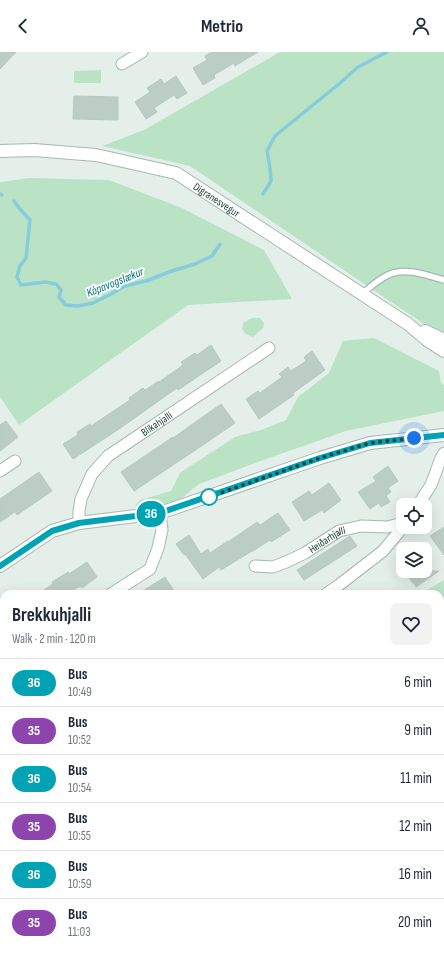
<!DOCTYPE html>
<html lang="en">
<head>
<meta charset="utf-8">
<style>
	:root { --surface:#fff; --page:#f2f2f3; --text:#1f2937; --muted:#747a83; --line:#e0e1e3 }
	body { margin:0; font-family:"Sofia Sans Condensed",sans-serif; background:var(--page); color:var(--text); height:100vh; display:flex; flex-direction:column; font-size:15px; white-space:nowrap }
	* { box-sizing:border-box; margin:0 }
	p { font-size:13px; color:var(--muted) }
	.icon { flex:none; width:22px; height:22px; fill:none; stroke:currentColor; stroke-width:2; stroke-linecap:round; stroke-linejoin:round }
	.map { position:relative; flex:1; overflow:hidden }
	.drawer { position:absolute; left:0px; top:538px; width:444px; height:364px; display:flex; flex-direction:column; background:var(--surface); border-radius:12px 12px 0 0; box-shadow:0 4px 16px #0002 }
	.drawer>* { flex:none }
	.badge { padding:0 8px; border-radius:13px; font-size:14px; line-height:26px }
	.tools { position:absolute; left:396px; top:446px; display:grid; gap:8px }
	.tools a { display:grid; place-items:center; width:36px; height:36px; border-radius:8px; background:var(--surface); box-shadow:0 4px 16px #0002; font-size:20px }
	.you { position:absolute; width:20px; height:20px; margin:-10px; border:3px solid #fff; border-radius:50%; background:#1a73e8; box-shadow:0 0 0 6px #1a73e833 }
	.map>.badge { position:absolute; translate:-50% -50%; box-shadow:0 0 0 2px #fff }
	.round { display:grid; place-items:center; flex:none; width:42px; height:42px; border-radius:8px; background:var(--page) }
	.summary { display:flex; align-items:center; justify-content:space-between; height:68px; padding:0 12px }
	h1 { font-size:19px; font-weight:700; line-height:30px }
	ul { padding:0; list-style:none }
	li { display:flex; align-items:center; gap:12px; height:48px; padding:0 12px; border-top:1px solid var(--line) }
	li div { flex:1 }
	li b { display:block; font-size:15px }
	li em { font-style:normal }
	li .badge { min-width:44px; font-weight:700; text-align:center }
	header { display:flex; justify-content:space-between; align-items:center; height:52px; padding:0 12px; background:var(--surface); font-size:18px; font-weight:700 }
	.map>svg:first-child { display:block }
	.green { fill:#bae3c6 }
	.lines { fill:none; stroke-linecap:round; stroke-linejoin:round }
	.stream { stroke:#86ccda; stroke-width:3.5 }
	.building { fill:#bccdc6; stroke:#b5cac2 }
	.service-casing { stroke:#a5b8b2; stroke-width:8 }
	.minor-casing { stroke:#a5b8b2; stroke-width:13 }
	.tertiary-casing { stroke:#a5b8b2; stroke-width:14 }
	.service { stroke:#fff; stroke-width:5.5 }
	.minor { stroke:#fff; stroke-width:11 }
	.tertiary { stroke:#fff; stroke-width:12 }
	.line-casing { stroke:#fff; stroke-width:9 }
	.line { stroke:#00a3b4; stroke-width:6 }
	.walk { stroke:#20443b; stroke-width:4; stroke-dasharray:0 7.2 }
	.stop-dot { fill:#fff; stroke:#00a3b4; stroke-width:2 }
	.labels { text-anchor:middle; stroke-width:4; stroke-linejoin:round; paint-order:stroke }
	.street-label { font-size:11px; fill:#20443b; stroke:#f5fbf8 }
	.water-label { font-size:12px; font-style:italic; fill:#127288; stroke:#f5fbf8 }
</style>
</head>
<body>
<header><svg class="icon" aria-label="back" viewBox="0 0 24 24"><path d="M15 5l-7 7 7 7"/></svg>Metrio<svg class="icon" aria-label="person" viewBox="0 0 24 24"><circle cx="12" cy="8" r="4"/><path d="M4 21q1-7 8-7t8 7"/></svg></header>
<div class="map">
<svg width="444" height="902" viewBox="0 0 444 902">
	<rect width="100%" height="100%" fill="#e4efea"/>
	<!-- green -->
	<g class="green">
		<path d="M280,0H444V283L430,276L385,246L190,114L102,94L144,78Z"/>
		<path d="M101,18V31H74V19Z"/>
		<path d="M29,126L109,128L182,156L264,198L292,247L188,253L19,373L0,345V130Z"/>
		<path d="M252,266H260L264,271L263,276L253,285L246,282L242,277L243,271Z"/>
		<path d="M374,286L439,319L441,331L444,333V359L346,379L269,406L199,432L177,450L139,458L135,454L140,448L171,439L180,421L235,385L261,378L286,368L298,345L329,321L343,289Z"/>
		<path d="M444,528V577L440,581V542H420Z"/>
	</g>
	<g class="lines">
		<!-- stream -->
		<g class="stream">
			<path d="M0,142L2,143"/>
			<path d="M263,142L271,129L270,116L267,99L275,84L340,31L358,15L387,0"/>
			<path d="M14,149L20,157L30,168L26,206L20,214L17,225L21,233L45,230L56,232L61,238L59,245L66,253L78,254L93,251L111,242L125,234L146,229L172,219L195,212L212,204L220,192"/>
		</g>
	</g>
	<!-- building -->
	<g class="building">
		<path d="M0,0H16L0,17Z"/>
		<path d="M211,0H258L235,14L234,11L214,23L215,26L203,33L193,16L207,8L205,4Z"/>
		<path d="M176,24L187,41L177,47L174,43L154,56L157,60L146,67L135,50L150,40L147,36L161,27L164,32Z"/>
		<path d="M74,44L118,45V68L73,67Z"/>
		<path d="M211,293L221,309L178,338L177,336L119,377L73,407L63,392L78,383L77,380L90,372L91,374L130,348L129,346L143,336L145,338L159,329V330L183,313L181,310L195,301L197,303Z"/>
		<path d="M312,299L325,318L293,341L294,343L259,367L246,347L258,339L260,341L282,325L279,322L288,315L291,319L306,309L304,305Z"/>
		<path d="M221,352L235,371L200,395L134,439L121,420L173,385V386Z"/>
		<path d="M6,369L18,385L0,399V373Z"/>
		<path d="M388,414L398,429L388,436L391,440L386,444L390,450L381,455L379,451L370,457L358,440L376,429L373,425Z"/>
		<path d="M39,420L52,439L17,463L15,460L0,470V447Z"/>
		<path d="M329,431L341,448L324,461L322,458L304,469L292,450L309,439L312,443Z"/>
		<path d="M278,461L290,478L271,490L270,488L253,499H252L221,518L219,515L203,527L185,502L184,503L176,492L189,483L201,502L208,497L210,501L228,489V490L257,470L260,473Z"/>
		<path d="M444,475V503L430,484Z"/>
		<path d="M350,484L357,494L304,528L297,518Z"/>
		<path d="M87,510L97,525L82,536L80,534L67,542H38L53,532L52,530L68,520L69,522Z"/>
		<path d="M404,519H439L416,535L413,530V531Z"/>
		<path d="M165,525L176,542H138Z"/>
	</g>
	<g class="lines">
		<!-- service casing -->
		<g class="service-casing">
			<path id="service" d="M362,242C370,235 379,227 388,223C406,215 426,223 444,228"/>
		</g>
		<!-- minor casing -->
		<g class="minor-casing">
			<g id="minor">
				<path d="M122,12L142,0"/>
				<path d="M0,419L15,409"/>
				<path d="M418,453L431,433L441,406L444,401"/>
				<path id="s1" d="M79,471V459L81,447L92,422L108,404L269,296"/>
				<path id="s2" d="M255,514L273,515L286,510L305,501L339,479L361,474L387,475L403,471"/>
				<path d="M111,542L150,517L158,496L162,478L160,461"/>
				<path d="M326,542L339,533L383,499L403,475"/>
				<path d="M1,613L4,611"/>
				<path d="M440,685L444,687"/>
				<path d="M440,813L444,810"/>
				<path d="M0,884L4,858"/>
				<path d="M121,902L122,898"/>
				<path d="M305,902L311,898"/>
			</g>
		</g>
		<!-- tertiary casing -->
		<g class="tertiary-casing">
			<g id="tertiary">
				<path id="s3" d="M0,99L34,98L96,103L176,121L408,272L427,288L444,299"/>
				<path d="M425,279L444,288"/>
				<path d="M0,514L52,479L79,471L160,461L320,406L370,391L444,383"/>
			</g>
		</g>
		<!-- service -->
		<use href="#service" class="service"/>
		<!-- minor -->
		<use href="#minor" class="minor"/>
		<!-- tertiary -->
		<use href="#tertiary" class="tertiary"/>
	</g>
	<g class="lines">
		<!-- line casing -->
		<g class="line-casing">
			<path id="line" d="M0,514L52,479L79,471L160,461L320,406L370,391L444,383"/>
		</g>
		<!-- line -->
		<use href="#line" class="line"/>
		<!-- walk -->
		<path class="walk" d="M209,445L320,406L370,391L414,386"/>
	</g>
	<!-- markers -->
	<circle class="stop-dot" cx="209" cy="445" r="8"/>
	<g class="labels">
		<!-- street labels -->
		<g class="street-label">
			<text dy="4" stroke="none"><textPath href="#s3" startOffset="227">Digranesvegur</textPath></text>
			<text dy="4" stroke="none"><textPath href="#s1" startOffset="134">Blikahjalli</textPath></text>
			<text dy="4" stroke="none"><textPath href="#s2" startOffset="79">Heiðarhjalli</textPath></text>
		</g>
		<!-- water labels -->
		<g class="water-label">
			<text transform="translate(115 230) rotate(-22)" y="4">Kópavogslækur</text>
		</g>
	</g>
</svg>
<div class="tools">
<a><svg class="icon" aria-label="locate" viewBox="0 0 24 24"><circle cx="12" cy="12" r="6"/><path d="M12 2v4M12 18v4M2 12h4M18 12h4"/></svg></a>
<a><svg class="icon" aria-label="layers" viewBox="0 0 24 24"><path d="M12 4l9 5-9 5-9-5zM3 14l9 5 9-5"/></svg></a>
</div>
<div class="you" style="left:414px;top:386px"></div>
<b class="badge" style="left:151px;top:462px;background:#00a3b4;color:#fff">36</b>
<section class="drawer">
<div class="summary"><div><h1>Brekkuhjalli</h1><p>Walk · 2 min · 120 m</p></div><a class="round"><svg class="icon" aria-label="heart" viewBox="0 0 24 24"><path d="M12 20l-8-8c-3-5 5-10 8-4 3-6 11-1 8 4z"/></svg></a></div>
<ul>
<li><span class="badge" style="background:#00a3b4;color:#fff">36</span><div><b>Bus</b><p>10:49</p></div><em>6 min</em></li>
<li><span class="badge" style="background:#8e44ad;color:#fff">35</span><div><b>Bus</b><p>10:52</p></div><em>9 min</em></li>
<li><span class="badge" style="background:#00a3b4;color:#fff">36</span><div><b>Bus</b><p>10:54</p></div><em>11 min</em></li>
<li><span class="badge" style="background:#8e44ad;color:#fff">35</span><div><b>Bus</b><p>10:55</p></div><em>12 min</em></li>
<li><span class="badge" style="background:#00a3b4;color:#fff">36</span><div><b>Bus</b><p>10:59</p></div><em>16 min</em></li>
<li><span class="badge" style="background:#8e44ad;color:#fff">35</span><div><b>Bus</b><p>11:03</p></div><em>20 min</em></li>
</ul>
</section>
</div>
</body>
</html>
